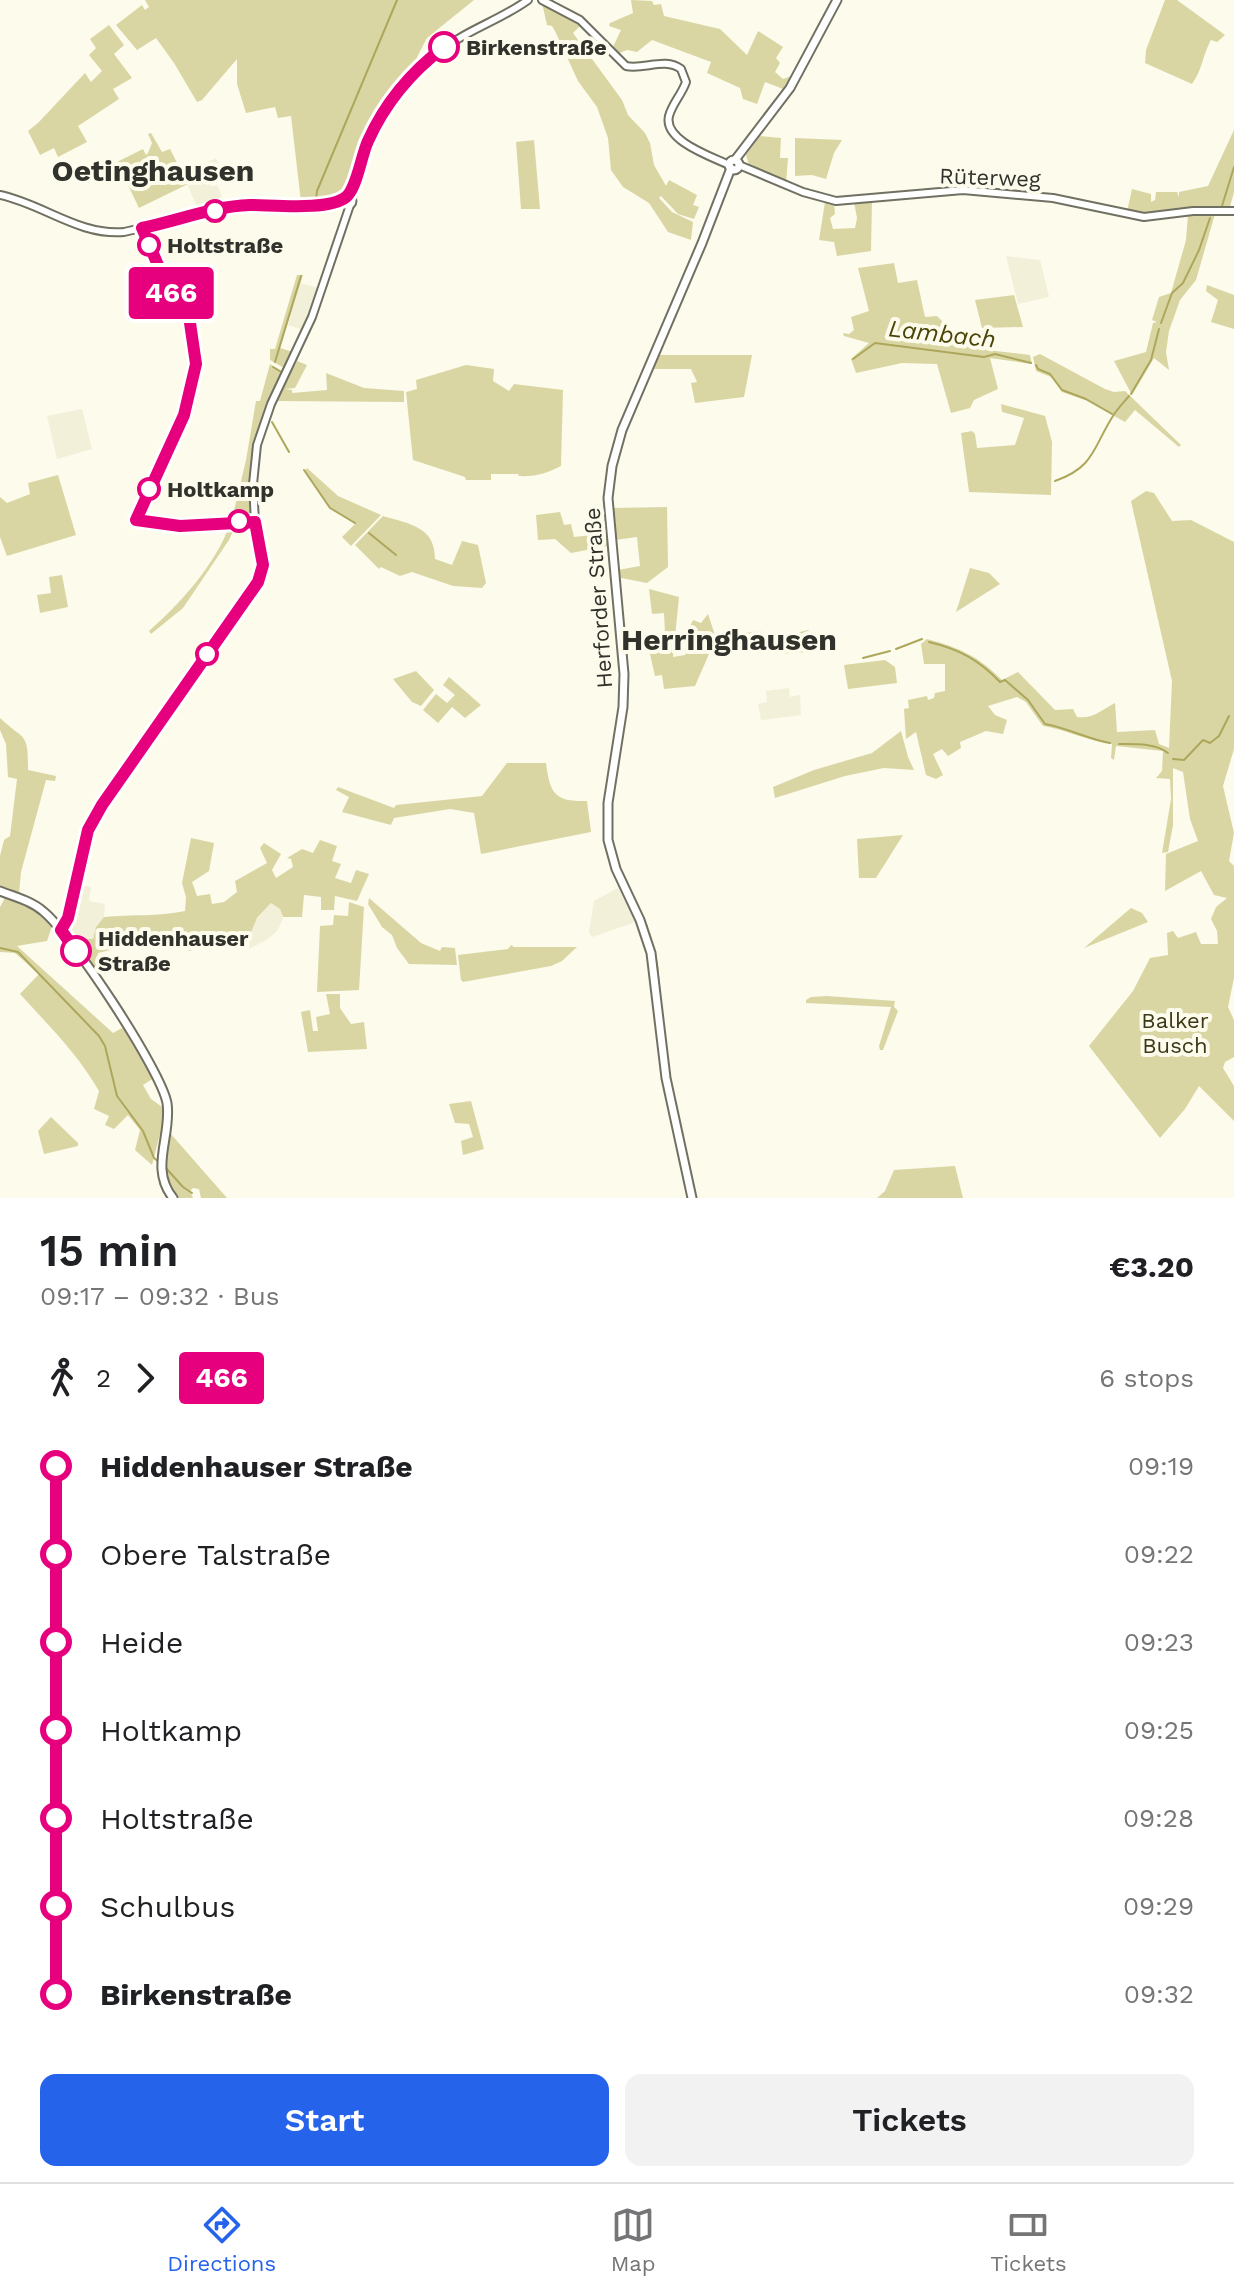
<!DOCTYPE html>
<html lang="en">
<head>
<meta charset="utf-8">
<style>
	:root { --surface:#fff; --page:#f2f2f2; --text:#202124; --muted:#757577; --line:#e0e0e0; --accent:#2563eb }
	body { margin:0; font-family:"Work Sans",sans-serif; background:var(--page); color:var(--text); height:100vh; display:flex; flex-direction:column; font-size:30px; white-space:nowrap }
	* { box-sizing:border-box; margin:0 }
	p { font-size:26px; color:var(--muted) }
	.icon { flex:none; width:44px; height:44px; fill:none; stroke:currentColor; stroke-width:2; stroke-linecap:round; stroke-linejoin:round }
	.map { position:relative; height:1198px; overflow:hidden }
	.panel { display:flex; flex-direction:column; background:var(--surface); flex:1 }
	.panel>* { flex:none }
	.badge { padding:0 16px; border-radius:6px; font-size:28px; line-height:52px }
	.map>.badge { position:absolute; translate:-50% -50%; box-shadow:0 0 0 4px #fff }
	.legs { display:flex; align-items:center; gap:12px; height:88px; padding:0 40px; font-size:26px }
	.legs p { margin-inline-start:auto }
	.summary { display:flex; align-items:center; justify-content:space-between; height:136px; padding:0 40px }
	h1 { font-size:44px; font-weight:600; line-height:60px }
	.primary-button { display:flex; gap:16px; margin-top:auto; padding:16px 40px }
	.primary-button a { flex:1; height:92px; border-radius:16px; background:var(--accent); color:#fff; font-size:32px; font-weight:600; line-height:92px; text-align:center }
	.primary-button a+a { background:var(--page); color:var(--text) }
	ul { padding:0 40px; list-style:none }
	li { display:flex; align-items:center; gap:28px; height:88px; font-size:30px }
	li i { display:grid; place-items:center; width:12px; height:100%; margin:0 10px; background:currentColor }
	li i::after { content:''; width:20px; height:20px; margin:-10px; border:6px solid; border-radius:50%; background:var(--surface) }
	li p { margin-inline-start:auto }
	li:first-child i { background:linear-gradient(#0000 50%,currentColor 0) }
	li:last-child i { background:linear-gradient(currentColor 50%,#0000 0) }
	.tabs { display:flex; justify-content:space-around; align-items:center; height:112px; border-top:2px solid var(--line); background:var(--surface); font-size:22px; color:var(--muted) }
	.tabs a { display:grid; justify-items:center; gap:4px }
	.tabs .on { color:var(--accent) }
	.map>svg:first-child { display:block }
	.built { fill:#f2f0d9 }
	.green { fill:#dad6a4 }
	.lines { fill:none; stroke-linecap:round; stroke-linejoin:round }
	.stream { stroke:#ada75b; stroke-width:2 }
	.tertiary-casing { stroke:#717163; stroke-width:10 }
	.secondary-casing { stroke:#717163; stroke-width:11 }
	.tertiary { stroke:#fff; stroke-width:6 }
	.secondary { stroke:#fff; stroke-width:7 }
	.line-1-casing { stroke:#fff; stroke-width:18 }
	.line-1 { stroke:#e6007e; stroke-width:12 }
	.stop-1-dot { fill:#fff; stroke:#e6007e; stroke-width:4 }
	.labels { text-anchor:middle; stroke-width:8; stroke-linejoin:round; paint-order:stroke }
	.stop-label { font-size:22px; font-weight:bold; fill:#32322c; stroke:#fcfbec; text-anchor:start }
	.street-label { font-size:22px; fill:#32322c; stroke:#fcfbec }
	.park-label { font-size:22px; fill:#3b3816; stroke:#fcfbec }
	.water-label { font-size:24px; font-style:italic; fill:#494405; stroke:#fcfbec }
	.district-label { font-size:30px; font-weight:bold; fill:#32322c; stroke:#fcfbec }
</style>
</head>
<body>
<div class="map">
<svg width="1234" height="1198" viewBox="0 0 1234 1198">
	<rect width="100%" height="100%" fill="#fcfbec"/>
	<!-- built -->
	<g class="built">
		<path d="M216,158L221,170L209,176L212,187L217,185L222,196L215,201L217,208L199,212L183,174Z"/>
		<path d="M1006,256L1040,260L1049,297L1018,304Z"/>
		<path d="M300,283L319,288L303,330L288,325Z"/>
		<path d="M82,409L92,449L57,459L47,416Z"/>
		<path d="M789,688L790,697L800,695L801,715L761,720L758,704L767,702L766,691Z"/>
		<path d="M79,885L91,887L89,901L105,904L104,917L96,927L93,939H74L68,930Z"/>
		<path d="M618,888L636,922L592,937L589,932L594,901Z"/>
		<path d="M272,902L280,909L283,919L277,931L268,939L249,949L250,935L257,919Z"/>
	</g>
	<!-- green -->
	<g class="green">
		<path d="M145,0H474L427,38L417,57L420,65L409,76L407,74L372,123L361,147L350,192L340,198L301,202L291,116L278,118L275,107L246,113L237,84V59L202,100L197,102L174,63L156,38L137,50L116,25L142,5L145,10L149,7Z"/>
		<path d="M631,0L652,1L654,5L661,4L664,16L720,29L747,55L758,31L783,47L776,58L780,63L775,72L783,79L792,76L783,89L765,82L757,104L743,99L740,88L707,73L711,62L652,40L637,52L627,50L617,54L612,49L621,30L609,26L610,23L633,13Z"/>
		<path d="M1165,0H1177L1225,35L1217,42L1211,40C1202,57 1203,68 1192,84L1145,63L1146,50Z"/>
		<path d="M542,3L581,25L573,33L622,100L628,115L645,133L650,143L654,165L666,186L669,180L697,195L693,205L699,207L694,219L678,214L661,196L659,198L672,212L693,222L691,240L668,232L649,203L623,187L611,170L608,138L597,107L578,81L555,31L552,26L547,25Z"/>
		<path d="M109,25L124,45L114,54L132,78L113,89L119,99L78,126L87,142L58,157L54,148L40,155L28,131L38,123L85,73L91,82L102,71L89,55L96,48L90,39Z"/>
		<path d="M1234,130V192L1228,214H1215L1196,280L1180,300L1169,331L1166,352L1169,370L1154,358L1132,395L1114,361L1146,352L1153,323L1157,322L1152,320L1159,297L1171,293L1186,240L1188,215L1192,214L1191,210L1148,215L1127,212L1132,189L1151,194V202L1155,200L1156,192H1177L1179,197V192L1208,186Z"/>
		<path d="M151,133L162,152L170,149L188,184L139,208L117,162L143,149L146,155L148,153L152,143L148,134Z"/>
		<path d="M760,136L781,138L780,158H788L786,183L750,168L746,155Z"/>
		<path d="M795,138L842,140L834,153L826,179L812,175L795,176Z"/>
		<path d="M534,140L540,209H521L516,142Z"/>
		<path d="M872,200L871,251L837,256L834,242L819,240L825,202L834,203L835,214L830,218L833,229L855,228L857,218L854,202Z"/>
		<path d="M894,263L898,283L917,280L925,317L937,316L951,330L974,336L987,350L1030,355L1032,364L990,358L998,389L974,400L970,408L951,413L937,364L902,363L856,373L851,359L869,343L844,336L843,333L849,334L854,330L851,317L869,311L858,268Z"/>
		<path d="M297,275H303L280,348L293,352L284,368L270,360V349H275Z"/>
		<path d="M1207,285L1234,295V329L1211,322L1218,300L1206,291Z"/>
		<path d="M1014,295L1023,327L982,328L975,300Z"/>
		<path d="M1040,354L1105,389L1114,392L1125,391L1181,445L1179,447L1135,410L1125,422L1085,400L1062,392L1051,377L1036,371L1033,357Z"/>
		<path d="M658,355H752L744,397L695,403L691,383L697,382L691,369H652Z"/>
		<path d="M297,361L307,365L295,388L285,389L292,390V393L327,390L326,373L364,388L404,391V402L276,401Z"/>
		<path d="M270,364L283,372C269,401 256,430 252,462C249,480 256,502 251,519H232L246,460L256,401H260Z"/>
		<path d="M466,365L494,369L493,381L509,391L514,384L563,390L561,466C547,473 536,477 519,476L518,474H491V480H466L465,477L413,460L406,392L417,389L416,380Z"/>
		<path d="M1001,404L1045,416L1052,442L1051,495L969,492L961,433L972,431L975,434L977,448L1015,445L1024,418L1002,412Z"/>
		<path d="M307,468L338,496L381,515L351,546L342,537L355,524L330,508L304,471Z"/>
		<path d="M58,475L76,535L7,556L0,537V497L7,503L30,494L28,483Z"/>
		<path d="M1146,491L1154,493L1172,521L1191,520L1234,542V749L1223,786L1234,833L1229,861L1234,866V978L1228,1007L1234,1020V1057L1225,1062L1223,1068L1234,1086V1121L1199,1086L1185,1109L1160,1138L1089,1046L1133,991L1150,958L1168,955L1167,933L1173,931L1178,938L1196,932L1201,944H1218L1217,931L1211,919L1216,907L1227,898L1214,895L1201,871L1165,891L1166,854L1198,841L1190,819L1183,772L1173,768V825L1168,852L1162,853L1171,799L1170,779L1156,778L1162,771L1163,751L1116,746L1114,760L1111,758L1112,744C1088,741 1067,730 1043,726L1026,702L1017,697L988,706L995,715L1007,720L1003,734L986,731L960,742L961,748L948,756L942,749L933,754L943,775L936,779L926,775L916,732L906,739L904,709L909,708L908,700L927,696L928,700L934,698L935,693L945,691V664H924L921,644L927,639C960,648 978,656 1002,680L1018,672L1055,710L1073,709L1077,717C1094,719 1101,710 1115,703L1117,732L1155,730L1159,744L1169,748L1172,681L1131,501Z"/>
		<path d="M667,507L668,567L647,583L621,578L618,570L640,566L637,537L615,540L612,508Z"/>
		<path d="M560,512L564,525L571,524L574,537L592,535L593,540L607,539V546L571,553L555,539L538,540L536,515Z"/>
		<path d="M383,516C409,524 435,526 435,559L452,565L462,541L478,545L486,583L482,588L453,586L412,572L400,576L381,567L379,569L355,545Z"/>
		<path d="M230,524H236L229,540L183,608L151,634L149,631C180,604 216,564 230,524Z"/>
		<path d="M970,568L989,573L1000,584L956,612Z"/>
		<path d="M62,575L68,607L40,613L37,595L51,593L49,577Z"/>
		<path d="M649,589L679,597L673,657L685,655L695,634L688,631L693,620L701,623L708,614L716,638L695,686L664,689L662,675L655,676L649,650L651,634L665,633L664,613L652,614Z"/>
		<path d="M808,630L827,650C804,651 760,661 746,642L733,652L724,641L737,634L761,631L764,641Z"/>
		<path d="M885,660L895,667L897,683L848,689L844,665Z"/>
		<path d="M416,671L434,690L421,706L412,702L393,679Z"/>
		<path d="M449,677L481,705L465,718L452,707L438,723L423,710L436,694L447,703L455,695L443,685Z"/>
		<path d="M0,718C26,742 28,732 28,770L56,776L55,781L46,780L21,872L19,894L0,887V856L4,840L10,836L17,779L8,777L6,744L0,730Z"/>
		<path d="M901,731L908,757L914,770L884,768L845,776L775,798L773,787L814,770L872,753Z"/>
		<path d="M507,763H546C550,793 554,802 587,801L591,832L481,854L474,813L450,809L394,818L391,825L342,812L349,797L336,790L338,787L394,808L396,805L482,796Z"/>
		<path d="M903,835L876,878H859L857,839Z"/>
		<path d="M191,838L214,843L209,871L192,882L197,896L210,894L212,904L224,902L237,892L235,881L267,863L260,848L264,843L281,854L272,870L276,878L293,867L291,859L287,858L302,849L313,853L320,840L337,846L332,861L341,864L335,878L351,883L356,870L369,874L357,901L335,896L334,910H321V897L304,895L302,917H283L280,909L271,903L257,918L250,935L189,951L183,934L157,935L132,940V945L98,953L96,963L99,973L96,974L74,939H93L96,927L104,917C132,914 158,917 185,911L186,897L182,883Z"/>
		<path d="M6,896L33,906L53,923L47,941L17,946L113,1033L124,1027L154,1078L143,1085L151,1099L165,1109L162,1135L160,1134L152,1165L135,1150L140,1130L128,1115L114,1129L105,1125L109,1116L94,1109L99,1091C78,1054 48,1025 20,994L39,974L15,953L0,952V907Z"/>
		<path d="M369,898L421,943L440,951L442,947L455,948L457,965L409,964L397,948L392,935L382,927L368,904Z"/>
		<path d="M349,902L364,907L359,990L317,992L320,926L333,925L334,915L348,916Z"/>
		<path d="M1131,908L1142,913L1148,922L1084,948Z"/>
		<path d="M511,945L514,947H577L562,961L551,966L463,982L461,980L458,955L508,949Z"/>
		<path d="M326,994H340V1008L351,1024L364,1022L367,1049L308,1052L301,1012L310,1010L313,1031H318L316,1017L330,1014Z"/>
		<path d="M827,996L895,1001L894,1007L898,1011L883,1050H880L879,1046L891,1007L806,1003V1000L811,997Z"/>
		<path d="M471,1101L484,1149L463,1155L461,1141L473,1137L469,1124L455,1123L449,1104Z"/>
		<path d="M51,1117L78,1143V1146L44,1154L38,1131Z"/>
		<path d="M170,1133L227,1198H201L199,1189L193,1188L190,1191L193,1198H175C163,1175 161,1158 170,1133Z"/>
		<path d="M955,1166L963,1198H877L885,1191L894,1170Z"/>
	</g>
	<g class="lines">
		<!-- stream -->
		<g class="stream">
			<path d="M316,199L317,191L397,0"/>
			<path d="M1222,206L1234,167"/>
			<path d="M1161,323L1172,293L1183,283L1199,250L1210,218"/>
			<path d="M853,359L875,343L984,357L995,354L1031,363"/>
			<path d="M275,362L301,276"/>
			<path d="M1036,365L1038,369L1050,374L1062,390L1086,399L1112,414"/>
			<path d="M273,367L283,373"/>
			<path d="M1131,394L1151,360L1159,329"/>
			<path d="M272,422L289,452"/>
			<path d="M304,470L330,508L355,523"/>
			<path d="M1055,481C1095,467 1093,447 1113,416C1117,409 1124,402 1129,396"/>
			<path d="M606,510V522"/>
			<path d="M369,533L396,555"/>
			<path d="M929,642C959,649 979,660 1000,682L1005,680L1028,700L1045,724C1068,728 1087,739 1110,743"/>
			<path d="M763,643L798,636L823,648"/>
			<path d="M896,649L922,639"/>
			<path d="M863,658L890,651"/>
			<path d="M1119,744C1135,744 1155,743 1168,753"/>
			<path d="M1173,759L1184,760L1203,740L1210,743L1219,736L1229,716"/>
			<path d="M614,872L620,887"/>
			<path d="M635,902L647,927"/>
			<path d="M649,933L657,964L660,996"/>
			<path d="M0,948L18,952L99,1036L105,1046L117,1096L143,1131L154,1158L160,1163"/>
			<path d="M165,1167L183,1187L192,1193"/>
		</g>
		<!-- tertiary casing -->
		<g class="tertiary-casing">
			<g id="tertiary">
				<path d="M542,0L580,20L626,66C644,70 665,57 681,69L686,82C682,94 672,104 669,116C663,141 713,157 729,165"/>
				<path d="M739,165L803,192L836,201L963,190L1053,198L1144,217L1193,211H1234"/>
				<path d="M0,195C43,204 79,236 124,232L238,206L344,203"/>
				<circle cx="348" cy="201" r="4.5"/>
				<path d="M352,198C355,186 356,174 360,162C376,111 411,67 458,39C481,25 506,16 528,0"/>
				<path d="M61,930C83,904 77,850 94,819L259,580L263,560L255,522L253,484L257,445L271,404L312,317L350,205"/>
			</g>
		</g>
		<!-- secondary casing -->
		<g class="secondary-casing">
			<g id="secondary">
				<path d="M735,160L790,88L837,0"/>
				<circle cx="734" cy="165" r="5"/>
				<path d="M0,891C15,897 32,901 44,912C71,934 161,1070 167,1103C172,1136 149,1168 173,1198"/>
				<path d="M692,1198L666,1078L651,953L640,920L616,869L608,840V803L623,707L624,674L608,498L612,466L622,430L702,243L731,168"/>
			</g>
		</g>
		<!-- tertiary -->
		<use href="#tertiary" class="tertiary"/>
		<!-- secondary -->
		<use href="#secondary" class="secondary"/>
	</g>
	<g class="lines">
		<!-- line-1 casing -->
		<g class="line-1-casing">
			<path id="line-1" d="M76,951L61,930L68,918L88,830L102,805L258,582L263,565L255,522L180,526L136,520L184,415L196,364L189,316L170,293L142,228C177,221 214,206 250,205C273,205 329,211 346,197C357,188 361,156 368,141C385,103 411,72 444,47"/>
		</g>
		<!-- line-1 -->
		<use href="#line-1" class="line-1"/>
	</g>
	<!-- markers -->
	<g class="stop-1-dot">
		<circle cx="444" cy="47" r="14"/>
		<circle cx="215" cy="211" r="10"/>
		<circle cx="149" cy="245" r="10"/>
		<circle cx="149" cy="489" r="10"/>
		<circle cx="239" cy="521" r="10"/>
		<circle cx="207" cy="654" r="10"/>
		<circle cx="76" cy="951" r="14"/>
	</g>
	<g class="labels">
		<!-- stop labels -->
		<g class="stop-label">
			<text x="466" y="55">Birkenstraße</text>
			<text x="167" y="253">Holtstraße</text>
			<text x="167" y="497">Holtkamp</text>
			<text x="98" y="946">Hiddenhauser<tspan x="98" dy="25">Straße</tspan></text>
		</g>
		<!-- street labels -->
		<g class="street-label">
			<text transform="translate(990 177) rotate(2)" y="8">Rüterweg</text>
			<text transform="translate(598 598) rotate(-94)" y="8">Herforder Straße</text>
		</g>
		<!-- park labels -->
		<g class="park-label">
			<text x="1175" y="1028">Balker<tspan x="1175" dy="25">Busch</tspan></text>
		</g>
		<!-- water labels -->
		<g class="water-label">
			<text transform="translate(942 334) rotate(6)" y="8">Lambach</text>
		</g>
		<!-- district labels -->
		<g class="district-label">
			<text x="153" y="181">Oetinghausen</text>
			<text x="729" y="650">Herringhausen</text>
		</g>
	</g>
</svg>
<b class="badge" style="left:171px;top:293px;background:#e6007e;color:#fff">466</b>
</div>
<section class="panel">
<div class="summary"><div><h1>15 min</h1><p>09:17 – 09:32 · Bus</p></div><b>€3.20</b></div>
<div class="legs"><svg class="icon" aria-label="walk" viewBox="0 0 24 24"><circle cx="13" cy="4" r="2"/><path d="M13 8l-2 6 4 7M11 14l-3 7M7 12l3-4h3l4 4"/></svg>2<svg class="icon" aria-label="forward" viewBox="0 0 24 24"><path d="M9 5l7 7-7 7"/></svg><b class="badge" style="background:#e6007e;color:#fff">466</b><p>6 stops</p></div>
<ul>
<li><i style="color:#e6007e"></i><b>Hiddenhauser Straße</b><p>09:19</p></li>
<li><i style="color:#e6007e"></i><span>Obere Talstraße</span><p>09:22</p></li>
<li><i style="color:#e6007e"></i><span>Heide</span><p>09:23</p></li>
<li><i style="color:#e6007e"></i><span>Holtkamp</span><p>09:25</p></li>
<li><i style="color:#e6007e"></i><span>Holtstraße</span><p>09:28</p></li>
<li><i style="color:#e6007e"></i><span>Schulbus</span><p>09:29</p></li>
<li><i style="color:#e6007e"></i><b>Birkenstraße</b><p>09:32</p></li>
</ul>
<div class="primary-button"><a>Start</a><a>Tickets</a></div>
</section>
<nav class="tabs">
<a class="on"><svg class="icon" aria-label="directions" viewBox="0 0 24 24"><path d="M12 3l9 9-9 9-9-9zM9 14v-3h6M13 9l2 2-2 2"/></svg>Directions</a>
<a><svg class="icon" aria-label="map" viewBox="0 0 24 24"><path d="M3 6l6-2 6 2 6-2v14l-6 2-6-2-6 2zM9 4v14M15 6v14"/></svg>Map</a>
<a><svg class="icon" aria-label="tickets" viewBox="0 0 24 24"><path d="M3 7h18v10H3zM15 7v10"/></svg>Tickets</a>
</nav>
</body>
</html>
